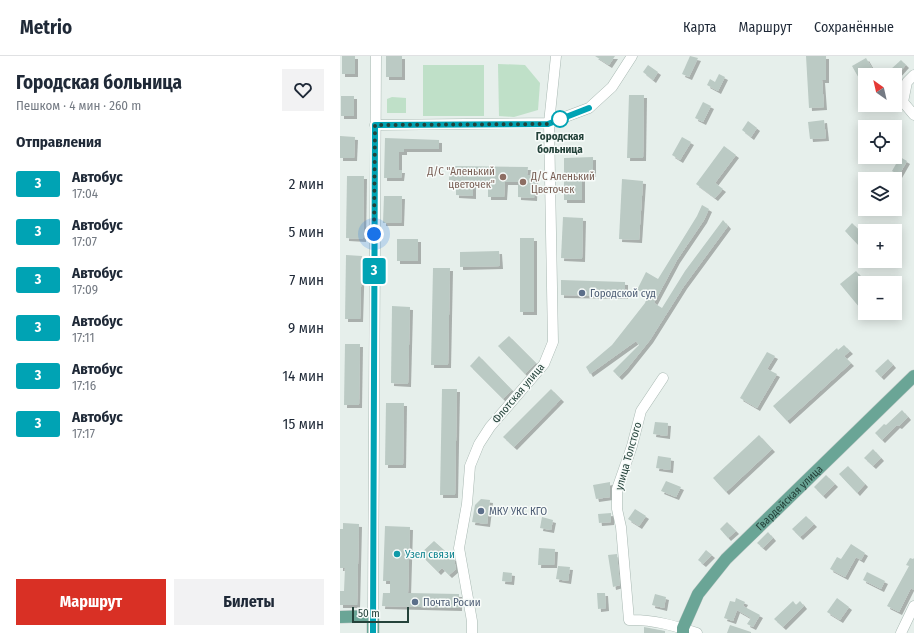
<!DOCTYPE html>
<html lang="ru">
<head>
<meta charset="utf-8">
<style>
	:root { --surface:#fff; --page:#f2f2f3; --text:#1f2937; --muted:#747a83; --line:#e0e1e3; --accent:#d93025 }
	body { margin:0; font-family:"Fira Sans Condensed",sans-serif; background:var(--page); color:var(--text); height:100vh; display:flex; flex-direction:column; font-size:15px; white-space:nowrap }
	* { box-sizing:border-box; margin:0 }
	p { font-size:13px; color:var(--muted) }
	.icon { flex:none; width:22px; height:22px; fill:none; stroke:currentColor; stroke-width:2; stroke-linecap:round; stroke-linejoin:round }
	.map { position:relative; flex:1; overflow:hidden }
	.panel { display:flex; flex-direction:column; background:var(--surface); width:340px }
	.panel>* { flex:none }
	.badge { padding:0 8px; border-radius:3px; font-size:14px; line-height:26px }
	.needle { width:26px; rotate:326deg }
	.buttons { position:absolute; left:518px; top:12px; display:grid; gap:8px }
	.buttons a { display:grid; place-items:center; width:44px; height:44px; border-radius:0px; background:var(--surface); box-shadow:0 2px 10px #0003; font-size:20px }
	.scale { position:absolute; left:12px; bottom:10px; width:57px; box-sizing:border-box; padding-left:4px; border:2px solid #24423a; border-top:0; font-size:11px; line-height:14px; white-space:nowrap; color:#24423a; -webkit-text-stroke:3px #f7fbf9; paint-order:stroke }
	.you { position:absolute; width:20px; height:20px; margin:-10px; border:3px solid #fff; border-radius:50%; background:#1a73e8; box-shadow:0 0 0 6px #1a73e833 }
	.map>.badge { position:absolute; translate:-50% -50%; box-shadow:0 0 0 2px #fff }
	h2 { padding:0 16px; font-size:15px; line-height:36px }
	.round { display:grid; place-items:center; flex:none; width:42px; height:42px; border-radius:0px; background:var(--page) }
	.overview { display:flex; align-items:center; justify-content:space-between; height:68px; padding:0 16px }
	h1 { font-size:19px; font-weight:700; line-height:30px }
	.button { display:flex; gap:8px; margin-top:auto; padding:8px 16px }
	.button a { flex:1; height:46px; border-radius:0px; background:var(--accent); color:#fff; font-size:16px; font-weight:700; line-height:46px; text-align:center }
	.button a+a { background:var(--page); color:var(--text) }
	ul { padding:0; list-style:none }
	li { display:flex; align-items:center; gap:12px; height:48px; padding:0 16px }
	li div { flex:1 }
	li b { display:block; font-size:15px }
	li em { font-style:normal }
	li .badge { min-width:44px; font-weight:700; text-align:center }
	header { display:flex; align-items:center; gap:24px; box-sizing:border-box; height:56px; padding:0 20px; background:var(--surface); border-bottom:1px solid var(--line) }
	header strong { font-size:19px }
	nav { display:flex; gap:22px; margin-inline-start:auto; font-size:14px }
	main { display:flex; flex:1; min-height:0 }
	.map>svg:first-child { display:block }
	.green { fill:#bfe0c8 }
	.building { fill:#bbcac4; filter:url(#shadow) }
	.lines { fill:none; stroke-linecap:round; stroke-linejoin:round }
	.minor-casing { stroke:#a8b8b2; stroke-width:11 }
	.major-casing { stroke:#c2cac8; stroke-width:13 }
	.minor { stroke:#fff; stroke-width:10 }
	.major { stroke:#6aa596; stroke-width:12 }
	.line-casing { stroke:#fff; stroke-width:9 }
	.line { stroke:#00a3b4; stroke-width:6 }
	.walk { stroke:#24423a; stroke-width:4; stroke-dasharray:0 7.2 }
	.stop-dot { fill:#fff; stroke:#00a3b4; stroke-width:2 }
	.education-dot { fill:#8d6e63; stroke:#f7fbf9; stroke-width:1.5 }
	.service-dot { fill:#5c6f8a; stroke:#f7fbf9; stroke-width:1.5 }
	.culture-dot { fill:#0f9aa8; stroke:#f7fbf9; stroke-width:1.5 }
	.labels { text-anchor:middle; stroke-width:3; stroke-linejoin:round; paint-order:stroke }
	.stop-label { font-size:11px; font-weight:bold; fill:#24423a; stroke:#f7fbf9 }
	.education-label { font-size:11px; fill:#785e54; stroke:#f7fbf9; text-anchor:end }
	.service-label { font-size:11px; fill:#4e5e75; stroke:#f7fbf9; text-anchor:start }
	.street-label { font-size:11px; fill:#24423a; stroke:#f7fbf9 }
	.culture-label { font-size:11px; fill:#0d838f; stroke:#f7fbf9; text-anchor:start }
</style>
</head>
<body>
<header>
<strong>Metrio</strong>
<nav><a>Карта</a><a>Маршрут</a><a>Сохранённые</a></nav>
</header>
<main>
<section class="panel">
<div class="overview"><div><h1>Городская больница</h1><p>Пешком · 4 мин · 260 m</p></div><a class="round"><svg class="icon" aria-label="heart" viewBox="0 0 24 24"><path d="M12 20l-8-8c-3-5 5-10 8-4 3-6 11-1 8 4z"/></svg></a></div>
<h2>Отправления</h2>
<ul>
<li><span class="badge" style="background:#00a3b4;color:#fff">3</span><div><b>Автобус</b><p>17:04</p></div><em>2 мин</em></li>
<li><span class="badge" style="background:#00a3b4;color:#fff">3</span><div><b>Автобус</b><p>17:07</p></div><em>5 мин</em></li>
<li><span class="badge" style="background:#00a3b4;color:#fff">3</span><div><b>Автобус</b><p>17:09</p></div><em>7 мин</em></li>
<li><span class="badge" style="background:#00a3b4;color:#fff">3</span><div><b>Автобус</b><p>17:11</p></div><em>9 мин</em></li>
<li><span class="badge" style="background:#00a3b4;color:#fff">3</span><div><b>Автобус</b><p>17:16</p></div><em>14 мин</em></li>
<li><span class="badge" style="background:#00a3b4;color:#fff">3</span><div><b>Автобус</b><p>17:17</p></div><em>15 мин</em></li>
</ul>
<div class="button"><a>Маршрут</a><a>Билеты</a></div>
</section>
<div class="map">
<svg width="574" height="577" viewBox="0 0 574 577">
	<defs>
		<filter id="shadow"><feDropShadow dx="3" dy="3" stdDeviation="0" flood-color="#0004"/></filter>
	</defs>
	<rect width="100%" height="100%" fill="#e6efeb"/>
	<!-- green -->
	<g class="green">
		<path d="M158,8L185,9L200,27L198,54L174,61L159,60Z"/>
		<rect x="83" y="9" width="61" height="51"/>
		<path d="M52,41L66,42V57H47V43Z"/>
	</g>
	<!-- building -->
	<g class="building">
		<rect x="2" y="0" width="13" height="18"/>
		<rect x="46" y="0" width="16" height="21"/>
		<path d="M255,0H275L269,9Z"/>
		<path d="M350,0L358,2L349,21L342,18Z"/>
		<path d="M466,0H486V24H482L484,51L469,52Z"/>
		<path d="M526,2L536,19H525V33L512,10Z"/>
		<path d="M561,4L566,9L556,20L550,14Z"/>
		<path d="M308,9L318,16L313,24L303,16Z"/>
		<path d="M379,18L385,21L378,35L367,29L370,23L375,26Z"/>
		<path d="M289,39H304L303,102H287Z"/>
		<rect x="1" y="40" width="13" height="20"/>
		<path d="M363,46L371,50L363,66L355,62Z"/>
		<path d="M484,64L486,82L470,83L468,66Z"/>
		<path d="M408,65L417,72L411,81L402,74Z"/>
		<path d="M0,80L15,81L14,102H0Z"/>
		<path d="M342,81L351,86L340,104L332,99Z"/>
		<path d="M45,82L99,84V93H64V96H59V114H62L61,122H44Z"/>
		<path d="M384,90L396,99L375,127L383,133L375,142L356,128Z"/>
		<path d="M253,101V118H242V144H224V102Z"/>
		<path d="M560,101L567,105L559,119L552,115Z"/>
		<path d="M110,110L188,111L187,119H195L194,142L178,141V126H165L164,141H148V125H133V140L116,139V124H109Z"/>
		<path d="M7,120H24L23,183L6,182Z"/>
		<path d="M282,123L303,125L299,184L279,183Z"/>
		<path d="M44,140H62L61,167H43Z"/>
		<path d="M362,149L369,153L364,164L337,204L314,247L322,252L345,215L383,164L388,170L344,230L310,284L286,314L279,321L273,315L299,289L296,285L250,318L246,311L272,289L305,247L308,239L297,234L306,216L318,223L357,160Z"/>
		<path d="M223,161L243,162L242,203L221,202Z"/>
		<path d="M512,167L525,180V188L521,192L505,175Z"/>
		<rect x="180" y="182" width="14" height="74"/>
		<rect x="57" y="183" width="21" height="22"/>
		<path d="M159,195L160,210L120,211V196Z"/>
		<path d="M6,199L22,200L20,263H5Z"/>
		<path d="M93,212H110L108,309H91Z"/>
		<path d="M516,215L525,225V258L500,228Z"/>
		<path d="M221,224L285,226V240L221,239Z"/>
		<path d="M52,250L70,251L68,328L51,327Z"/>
		<path d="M169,280L196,307L185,318L158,290Z"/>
		<path d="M5,288H20L19,349H4Z"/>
		<path d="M504,289L510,295L504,300L511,307L447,365L433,350L497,292L498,294Z"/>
		<path d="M427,296L435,300L427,313L437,318L417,352L400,342Z"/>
		<path d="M139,300L172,334L163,343L130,310Z"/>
		<path d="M548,303L553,309L541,321L535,315Z"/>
		<path d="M102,333H117L115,439H100Z"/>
		<path d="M211,333L221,343L174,391L163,381Z"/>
		<path d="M46,347H64L63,409H45Z"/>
		<path d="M562,354L568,361L559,370L557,369L542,384L535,377L544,368L546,369Z"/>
		<path d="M315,366L328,367L327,380L313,378Z"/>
		<path d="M419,379L432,393L386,436L373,422Z"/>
		<path d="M533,393L541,402L533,410L524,402Z"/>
		<path d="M318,400L331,402L330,414L316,412Z"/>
		<path d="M508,410L525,428L517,437L499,418Z"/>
		<path d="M486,419L495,428L483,440L474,431Z"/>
		<path d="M326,425L341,431L336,441L321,435Z"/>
		<path d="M270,426V441L256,443L253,429Z"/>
		<path d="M141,443L150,444L147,468L132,466L135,449Z"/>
		<path d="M295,453L306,460L299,470L288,463Z"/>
		<path d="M271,457V466L259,467L258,458Z"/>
		<path d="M466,460L474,468L460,481L452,473Z"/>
		<path d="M202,461L213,464L211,474L200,472Z"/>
		<path d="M387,466L396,475L388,482L380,473Z"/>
		<path d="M3,467L19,468L17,549H0V535H4L5,512H0V473H3Z"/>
		<path d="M45,470L70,471L68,537L119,538V552L42,550L43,537H50V525H43Z"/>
		<path d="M428,476L433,482L423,492L417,487Z"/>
		<path d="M94,485L114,503L116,513L109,519L102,512L98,516L80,498Z"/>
		<path d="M511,488L525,497L521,504L516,501L505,521L490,513L497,501L501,503Z"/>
		<path d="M199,492L215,493L214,509H198Z"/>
		<path d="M366,494L372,499L363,508L358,504Z"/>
		<path d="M277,498L280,529L273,531L268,499Z"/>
		<path d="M570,502L573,503L574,502V534L571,532L559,556L547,550L569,510L566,509Z"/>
		<path d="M218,510L230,511L228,525L216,523Z"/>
		<path d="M163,516L172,517L171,526L162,525Z"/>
		<path d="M527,516L545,525L541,533L523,524Z"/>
		<path d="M257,537H265L266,552L258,553Z"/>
		<path d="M315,538L326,541L324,552L312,549Z"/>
		<path d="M396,542L405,546L403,550L420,559L413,571L407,568L411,562L397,554L393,565L384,562L390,545L395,546Z"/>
		<path d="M497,542L509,551L500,564L487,556Z"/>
		<path d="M453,545L456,549L460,545L464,550L443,571L434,563Z"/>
		<path d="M390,569L411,576V577H387Z"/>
		<path d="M304,571L325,575V577H304Z"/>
	</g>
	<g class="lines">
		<!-- minor casing -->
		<g class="minor-casing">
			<g id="minor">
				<path d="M574,19L567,26L563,46L574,59"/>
				<path d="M35,69L209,67L249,52L272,31L292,0"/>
				<path d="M323,322L301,355L292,390L277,433V453L281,471L289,564C312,563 335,570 357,577"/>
				<path d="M33,560L36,0"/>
				<path d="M132,577V565L119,492L127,448L130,410L139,388L150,371L204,308L213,286L209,67L216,0"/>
				<path d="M561,577L574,550"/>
			</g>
		</g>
		<!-- major casing -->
		<g class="major-casing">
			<g id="major">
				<path d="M0,561L33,560V577"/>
				<path id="s1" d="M343,577V572L358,538L386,503L574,320"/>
			</g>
		</g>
		<!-- minor -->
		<use href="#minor" class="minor"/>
		<!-- major -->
		<use href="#major" class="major"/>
	</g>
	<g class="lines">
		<!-- line casing -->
		<g class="line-casing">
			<path id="line" d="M33,577L35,69L208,68L249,52"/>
		</g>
		<!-- line -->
		<use href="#line" class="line"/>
		<!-- walk -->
		<path class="walk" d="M34,178L35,69L208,68L222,62L220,63"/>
	</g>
	<!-- markers -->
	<circle class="stop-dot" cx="220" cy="63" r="8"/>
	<g class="education-dot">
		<circle cx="163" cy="121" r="4"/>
		<circle cx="183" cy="126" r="4"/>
	</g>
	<g class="service-dot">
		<circle cx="242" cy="237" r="4"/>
		<circle cx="141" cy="455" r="4"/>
		<circle cx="75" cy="546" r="4"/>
	</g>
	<circle class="culture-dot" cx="57" cy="498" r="4"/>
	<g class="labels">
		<!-- stop labels -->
		<g class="stop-label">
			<text x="220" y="84">Городская<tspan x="220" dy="13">больница</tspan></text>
		</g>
		<!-- education labels -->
		<g class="education-label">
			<text x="155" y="119">Д/С "Аленький<tspan x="155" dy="13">цветочек"</tspan></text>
			<text x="191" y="124" text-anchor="start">Д/С Аленький<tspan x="191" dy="13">Цветочек</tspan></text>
		</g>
		<!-- service labels -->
		<g class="service-label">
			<text x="250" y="241">Городской суд</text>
			<text x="149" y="459">МКУ УКС КГО</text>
			<text x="83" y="550">Почта Росии</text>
		</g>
		<!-- street labels -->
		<g class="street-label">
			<text transform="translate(178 337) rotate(-50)" y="4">Флотская улица</text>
			<text transform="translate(288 400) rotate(-74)" y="4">улица Толстого</text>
			<text dy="4" stroke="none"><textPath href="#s1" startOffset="175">Гвардейская улица</textPath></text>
		</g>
		<!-- culture labels -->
		<g class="culture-label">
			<text x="65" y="502">Узел связи</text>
		</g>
	</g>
</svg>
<div class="buttons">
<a><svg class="needle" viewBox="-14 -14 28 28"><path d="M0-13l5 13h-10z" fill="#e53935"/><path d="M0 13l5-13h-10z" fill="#747a83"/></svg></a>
<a><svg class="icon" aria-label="locate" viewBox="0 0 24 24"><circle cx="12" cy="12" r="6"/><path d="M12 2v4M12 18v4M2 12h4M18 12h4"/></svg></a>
<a><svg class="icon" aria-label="layers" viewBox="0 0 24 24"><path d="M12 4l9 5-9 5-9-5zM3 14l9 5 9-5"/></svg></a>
<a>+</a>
<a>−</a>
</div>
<div class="scale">50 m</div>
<div class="you" style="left:34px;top:178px"></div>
<b class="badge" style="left:34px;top:215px;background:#00a3b4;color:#fff">3</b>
</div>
</main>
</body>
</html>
